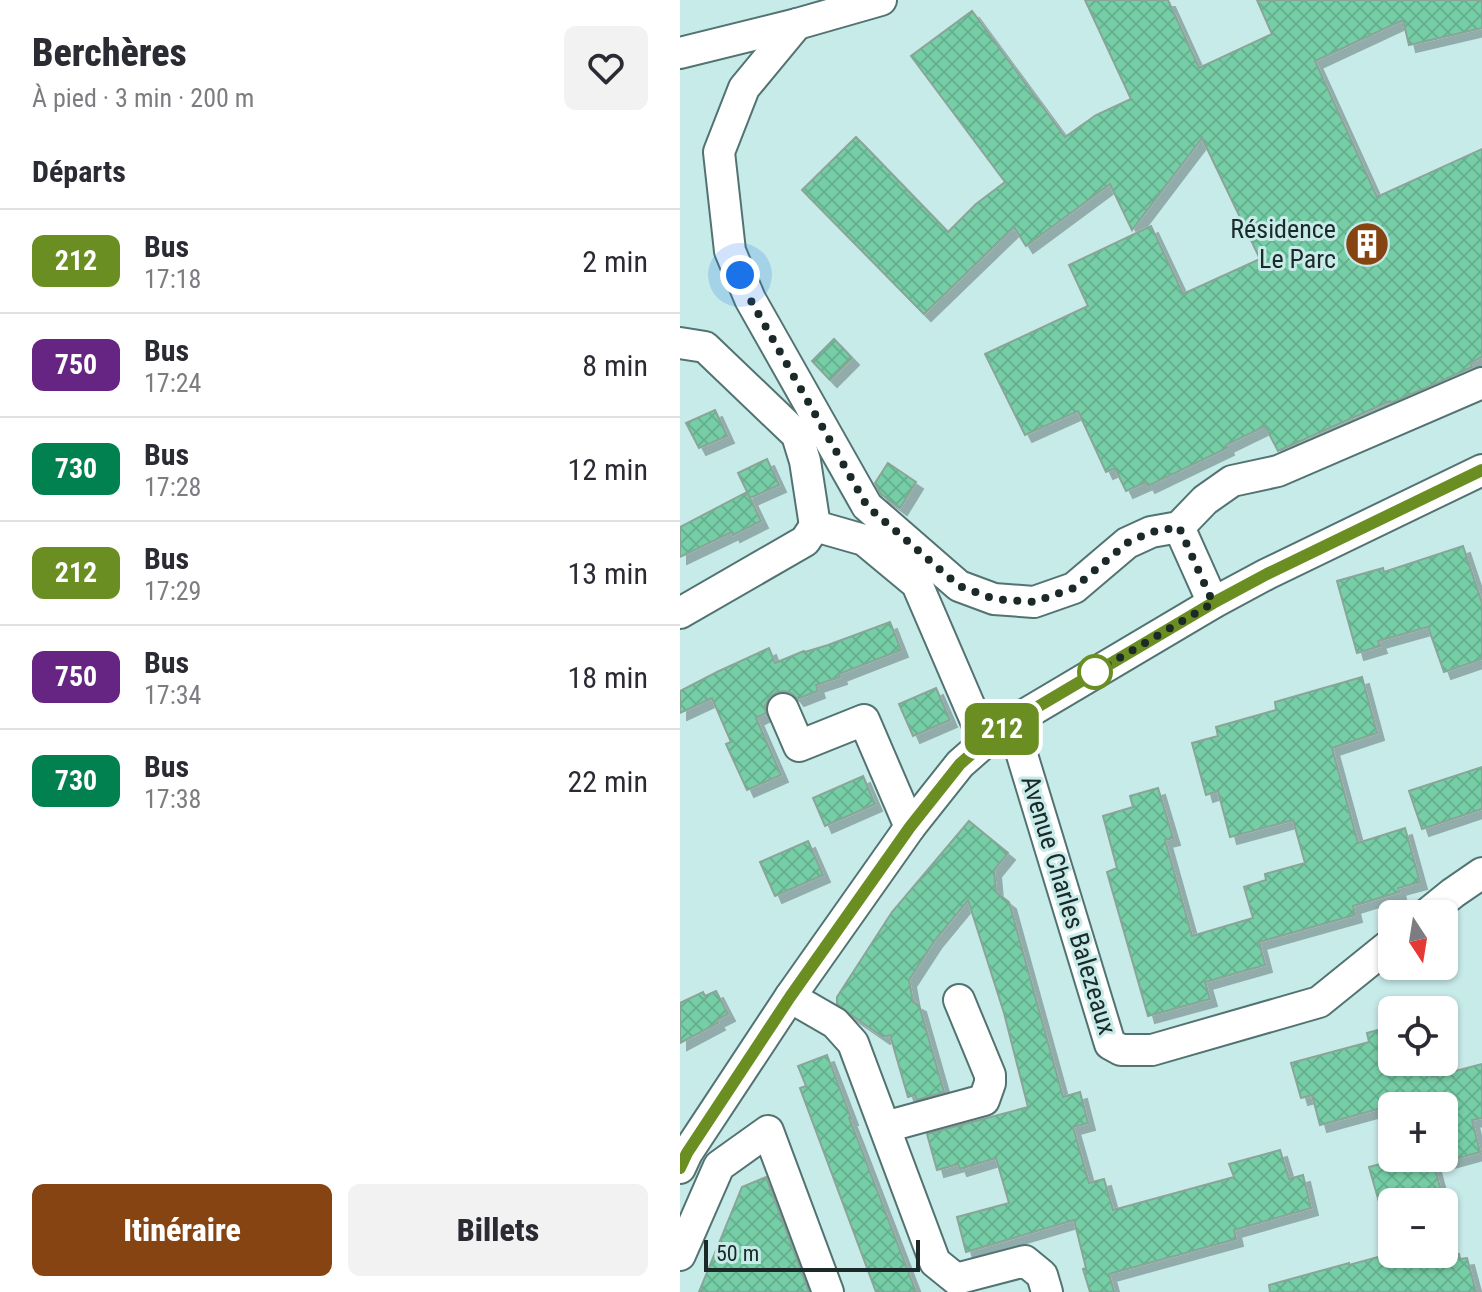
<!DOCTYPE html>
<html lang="fr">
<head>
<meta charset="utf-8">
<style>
	:root { --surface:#fff; --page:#f2f2f3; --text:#2b2b33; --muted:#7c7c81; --line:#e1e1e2; --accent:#864412 }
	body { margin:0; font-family:"Roboto Condensed",sans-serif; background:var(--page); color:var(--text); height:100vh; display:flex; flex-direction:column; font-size:30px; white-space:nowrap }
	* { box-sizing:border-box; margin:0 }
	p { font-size:26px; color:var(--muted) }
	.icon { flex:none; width:44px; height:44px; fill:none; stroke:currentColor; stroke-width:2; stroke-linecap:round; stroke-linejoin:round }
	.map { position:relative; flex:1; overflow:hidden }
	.sheet { display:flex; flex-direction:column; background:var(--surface); width:680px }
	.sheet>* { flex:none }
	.badge { padding:0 16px; border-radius:12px; font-size:28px; line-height:52px }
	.needle { width:52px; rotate:168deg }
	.fabs { position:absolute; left:698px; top:900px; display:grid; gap:16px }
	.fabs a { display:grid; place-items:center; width:80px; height:80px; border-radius:12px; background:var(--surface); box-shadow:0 2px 6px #0004; font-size:40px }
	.scale { position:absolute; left:24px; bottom:20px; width:216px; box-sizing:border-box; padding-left:8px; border:4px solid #1b2928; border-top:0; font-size:22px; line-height:28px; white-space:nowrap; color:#1b2928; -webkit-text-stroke:6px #c7ebe9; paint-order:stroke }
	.you { position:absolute; width:40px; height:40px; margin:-20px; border:6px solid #fff; border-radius:50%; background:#1a73e8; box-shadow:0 0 0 12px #1a73e833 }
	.map>.badge { position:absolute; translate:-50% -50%; box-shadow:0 0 0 4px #fff }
	h2 { padding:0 32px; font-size:30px; line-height:72px }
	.round { display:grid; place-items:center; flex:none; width:84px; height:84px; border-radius:12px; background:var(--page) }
	.head { display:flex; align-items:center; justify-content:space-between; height:136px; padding:0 32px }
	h1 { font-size:38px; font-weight:800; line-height:60px }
	.action { display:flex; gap:16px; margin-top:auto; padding:16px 32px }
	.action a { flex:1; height:92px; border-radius:12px; background:var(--accent); color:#fff; font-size:32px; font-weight:800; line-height:92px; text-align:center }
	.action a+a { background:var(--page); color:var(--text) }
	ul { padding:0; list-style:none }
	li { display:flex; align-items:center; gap:24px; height:104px; padding:0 32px; border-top:2px solid var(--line) }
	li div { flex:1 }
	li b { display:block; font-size:30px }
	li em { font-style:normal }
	li .badge { min-width:88px; font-weight:700; text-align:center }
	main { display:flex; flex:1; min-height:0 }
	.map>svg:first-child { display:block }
	.building { fill:url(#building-cross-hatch); stroke:#89a597; stroke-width:2; filter:url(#shadow) }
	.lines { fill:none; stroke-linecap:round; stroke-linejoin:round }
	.minor-casing { stroke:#527371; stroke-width:34 }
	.minor { stroke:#fff; stroke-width:30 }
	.line-casing { stroke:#fff; stroke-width:18 }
	.line { stroke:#6b8e23; stroke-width:12 }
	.walk { stroke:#1b2928; stroke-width:8; stroke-dasharray:0 14.4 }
	.stop-dot { fill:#fff; stroke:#6b8e23; stroke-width:4 }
	.labels { text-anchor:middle; stroke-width:6; stroke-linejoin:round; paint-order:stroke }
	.poi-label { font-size:26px; fill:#1b2928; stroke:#c7ebe9; text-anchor:end }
	.street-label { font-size:26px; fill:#1b2928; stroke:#c7ebe9 }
</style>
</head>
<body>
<main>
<section class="sheet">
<div class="head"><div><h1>Berchères</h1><p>À pied · 3 min · 200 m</p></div><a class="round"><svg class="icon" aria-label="heart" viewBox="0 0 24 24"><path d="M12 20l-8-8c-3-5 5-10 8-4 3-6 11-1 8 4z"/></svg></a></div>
<h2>Départs</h2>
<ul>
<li><span class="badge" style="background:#6b8e23;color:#fff">212</span><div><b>Bus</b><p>17:18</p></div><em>2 min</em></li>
<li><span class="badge" style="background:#662483;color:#fff">750</span><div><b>Bus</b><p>17:24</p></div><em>8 min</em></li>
<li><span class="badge" style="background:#00814f;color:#fff">730</span><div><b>Bus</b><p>17:28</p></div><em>12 min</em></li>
<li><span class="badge" style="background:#6b8e23;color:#fff">212</span><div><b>Bus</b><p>17:29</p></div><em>13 min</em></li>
<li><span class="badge" style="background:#662483;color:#fff">750</span><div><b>Bus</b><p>17:34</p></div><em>18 min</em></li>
<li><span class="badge" style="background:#00814f;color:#fff">730</span><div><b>Bus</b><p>17:38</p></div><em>22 min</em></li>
</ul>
<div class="action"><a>Itinéraire</a><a>Billets</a></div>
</section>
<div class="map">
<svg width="802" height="1292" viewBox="0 0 802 1292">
	<defs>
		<pattern id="building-cross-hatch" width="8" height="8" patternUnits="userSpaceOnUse" patternTransform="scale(2)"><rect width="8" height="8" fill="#76cea7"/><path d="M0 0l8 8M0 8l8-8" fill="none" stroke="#66b190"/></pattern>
		<filter id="shadow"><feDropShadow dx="7" dy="7" stdDeviation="0" flood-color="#0004"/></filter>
	</defs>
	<rect width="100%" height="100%" fill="#c7ebe9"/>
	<!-- building -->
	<g class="building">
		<path d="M405,0H488L519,68L592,34L577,0H802V28L729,45L723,20L635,61L697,197L802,149V357L790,363L792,367L759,382L711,403L710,401L598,451L585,426L546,445L547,448L468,486L466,482L446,491L435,468L426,472L398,411L345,435L305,354L408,306L389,265L471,226L503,294L580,259L522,138L452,230L430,184L346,246L334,227L244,314L122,190L176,137L268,232L296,204L325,182L231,56L292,11L385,137L416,115L451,99Z"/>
		<path d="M154,339L172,358L150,380L132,361Z"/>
		<path d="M35,410L47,436L19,448L6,423Z"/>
		<path d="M87,459L99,485L70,498L58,473Z"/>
		<path d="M208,463L236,482L220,508L201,494L195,483Z"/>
		<path d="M67,492L81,521L53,535L52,532L0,557V527Z"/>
		<path d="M783,546L802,603V659L764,672L748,627L698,641L700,646L677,653L657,581L703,568L704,572Z"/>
		<path d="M210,622L221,650L159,674L160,677L136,685L138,691L117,699L113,694L104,691L97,692L89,698L85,706L86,713L76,718L101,775L67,790L46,744L51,742L32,698L0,713V691L37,672L89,648L95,663L124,651L125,652L148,645Z"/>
		<path d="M682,677L697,733L652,748L678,843L725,828L740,882L718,888L719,892L673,906L675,915L579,942L585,965L525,982L530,999L468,1016L427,872L437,868L423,816L453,807L450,796L478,788L493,838L485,840L512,936L573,918L564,887L586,880L585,874L625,863L613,820L550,837L538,791L526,795L512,743L538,736L536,727L596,710L595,702Z"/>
		<path d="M256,688L270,720L233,736L219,704Z"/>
		<path d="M802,767V809L742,829L729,791Z"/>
		<path d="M183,776L195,804L145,826L133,798Z"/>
		<path d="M289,821L328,853L314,870L316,892L329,902L383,1097L400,1092L408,1123L393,1127L409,1183L424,1179L433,1210L554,1177L549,1164L600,1150L609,1179L623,1175L631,1208L554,1230L556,1239L429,1274L434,1292H410L403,1269L406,1268L394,1220L286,1252L277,1217L329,1203L316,1158L280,1169L278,1164L257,1170L247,1134L348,1107L324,1013L288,900L255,940L229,980L233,1002L239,1005L264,1092L237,1100L235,1095L228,1097L210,1035L203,1037L174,1017L157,1004V997L212,912Z"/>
		<path d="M128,841L143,875L95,896L80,862Z"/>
		<path d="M36,991L48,1014L36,1020L38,1023L0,1043V1003L23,992L25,996Z"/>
		<path d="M712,1026V1062H748L752,1077L802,1064V1118L792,1120L800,1152L764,1162V1106H709L640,1125L632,1095L621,1098L611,1063L689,1042L687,1033Z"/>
		<path d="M147,1055L171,1118H169L177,1138L236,1292H196L120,1088L126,1086L118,1066Z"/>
		<path d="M723,1158H752L764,1202H699L689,1167Z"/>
		<path d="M86,1177L129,1292H19L62,1187Z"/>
		<path d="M709,1254H779L780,1259L787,1258L796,1292H590L589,1285L669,1263V1265Z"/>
	</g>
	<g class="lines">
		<!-- minor casing -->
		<g class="minor-casing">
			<g id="minor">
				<path d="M117,24L64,88L39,152L50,251L70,299L187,506L279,586L314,599L354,602L394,588L447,543L471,532L499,527L525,500L552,481L598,471L802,383"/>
				<path d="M0,53L117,24L201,0"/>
				<path d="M0,343L25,347L117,435L125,461L135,526"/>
				<path d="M135,526L184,540L237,584L305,742"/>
				<path d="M499,527L533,603"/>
				<path d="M0,613L125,541L135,526"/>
				<path d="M103,709L119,746L184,720L230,827"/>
				<path d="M332,722L430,1044L441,1050H472L639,1002L712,943"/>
				<path d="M747,914L773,893L802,873"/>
				<path d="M110,997L155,1023L173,1043L255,1262L276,1279L345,1261L362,1275L367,1292"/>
				<path d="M205,1127L304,1100L310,1083V1075L279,1000"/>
				<path d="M0,1168L7,1153L110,997L230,827L280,764L305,742L332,722L533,603L587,574L802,470"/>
				<path d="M0,1255L39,1166L88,1131L148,1292"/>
			</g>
		</g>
		<!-- minor -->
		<use href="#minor" class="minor"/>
	</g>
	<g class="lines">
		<!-- line casing -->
		<g class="line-casing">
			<path id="line" d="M0,1168L7,1153L110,997L230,827L280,764L305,742L332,722L533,603L587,574L802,470"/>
		</g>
		<!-- line -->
		<use href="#line" class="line"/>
		<!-- walk -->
		<path class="walk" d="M60,275L70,299L187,506L279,586L314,599L354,602L394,588L447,543L471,532L499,527L533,603L407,677L415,672"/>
	</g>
	<!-- icons -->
	<defs>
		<g id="building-disc" transform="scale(2.3)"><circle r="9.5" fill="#864412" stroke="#c7ebe9"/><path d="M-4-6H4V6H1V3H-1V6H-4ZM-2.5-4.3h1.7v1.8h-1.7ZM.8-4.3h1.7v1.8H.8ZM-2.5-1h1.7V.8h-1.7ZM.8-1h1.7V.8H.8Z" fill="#fff"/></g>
	</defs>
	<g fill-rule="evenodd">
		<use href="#building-disc" x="687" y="244"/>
	</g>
	<!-- markers -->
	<circle class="stop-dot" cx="415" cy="672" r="16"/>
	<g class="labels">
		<!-- poi labels -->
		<g class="poi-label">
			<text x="656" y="238">Résidence<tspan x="656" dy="30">Le Parc</tspan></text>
		</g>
		<!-- street labels -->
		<g class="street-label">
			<text transform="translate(389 905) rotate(73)" y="9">Avenue Charles Balezeaux</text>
		</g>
	</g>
</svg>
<div class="fabs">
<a><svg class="needle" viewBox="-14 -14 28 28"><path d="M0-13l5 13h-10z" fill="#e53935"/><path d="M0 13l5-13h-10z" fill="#7c7c81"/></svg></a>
<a><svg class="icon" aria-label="locate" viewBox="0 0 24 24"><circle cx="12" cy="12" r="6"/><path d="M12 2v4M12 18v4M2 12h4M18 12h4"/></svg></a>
<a>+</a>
<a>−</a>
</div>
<div class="scale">50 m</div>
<div class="you" style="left:60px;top:275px"></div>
<b class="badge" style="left:322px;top:729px;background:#6b8e23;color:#fff">212</b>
</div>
</main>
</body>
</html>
